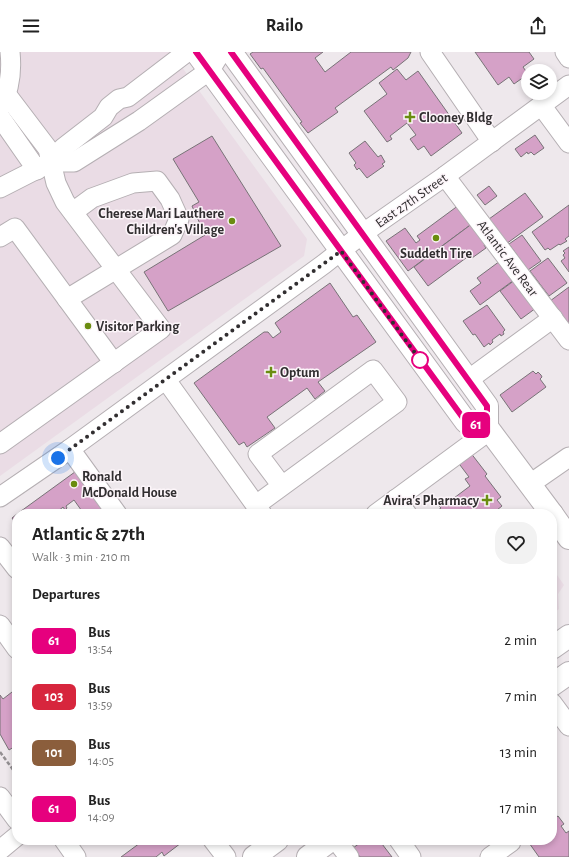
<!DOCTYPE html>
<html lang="en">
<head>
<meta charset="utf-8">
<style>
	:root { --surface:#fff; --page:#f2f2f2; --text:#222; --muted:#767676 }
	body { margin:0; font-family:"Alegreya Sans",sans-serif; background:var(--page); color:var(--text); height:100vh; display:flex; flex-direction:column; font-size:15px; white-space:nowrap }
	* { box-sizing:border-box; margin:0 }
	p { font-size:13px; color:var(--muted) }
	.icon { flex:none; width:22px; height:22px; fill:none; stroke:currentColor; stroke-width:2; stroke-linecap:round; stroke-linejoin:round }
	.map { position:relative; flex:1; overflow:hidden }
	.panel { position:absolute; left:12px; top:457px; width:545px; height:336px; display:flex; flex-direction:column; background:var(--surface); border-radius:16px; box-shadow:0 2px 6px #0003 }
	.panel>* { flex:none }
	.badge { padding:0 8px; border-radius:6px; font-size:14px; line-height:26px }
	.tools { position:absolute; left:521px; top:12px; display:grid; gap:8px }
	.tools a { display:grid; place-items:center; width:36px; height:36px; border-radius:50%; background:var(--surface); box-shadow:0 2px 6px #0003; font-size:20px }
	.you { position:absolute; width:20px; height:20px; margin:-10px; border:3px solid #fff; border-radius:50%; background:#1a73e8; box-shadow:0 0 0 6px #1a73e833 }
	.map>.badge { position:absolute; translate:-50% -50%; box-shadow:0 0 0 2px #fff }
	h2 { padding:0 20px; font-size:15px; line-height:36px }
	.round { display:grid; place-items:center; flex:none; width:42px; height:42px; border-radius:16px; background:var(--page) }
	.overview { display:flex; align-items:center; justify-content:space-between; height:68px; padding:0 20px }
	h1 { font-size:19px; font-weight:700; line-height:30px }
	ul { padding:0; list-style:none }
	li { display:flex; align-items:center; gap:12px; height:56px; padding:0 20px }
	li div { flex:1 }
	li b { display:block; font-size:15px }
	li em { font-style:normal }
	li .badge { min-width:44px; font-weight:700; text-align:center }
	header { display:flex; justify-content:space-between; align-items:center; height:52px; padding:0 20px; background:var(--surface); font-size:18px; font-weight:700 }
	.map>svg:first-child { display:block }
	.built { fill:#eadce5 }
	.building { fill:#d5a1c7; stroke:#787377 }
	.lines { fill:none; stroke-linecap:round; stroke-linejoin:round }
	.minor-casing { stroke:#b5afb3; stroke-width:21 }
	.major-casing { stroke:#b5afb3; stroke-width:24 }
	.path { stroke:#938f92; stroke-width:2.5; stroke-dasharray:4 2; stroke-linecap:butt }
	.minor { stroke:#fff; stroke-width:19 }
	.major { stroke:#fff; stroke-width:22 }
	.line-casing { stroke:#fff; stroke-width:9 }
	.line { stroke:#e6007e; stroke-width:6 }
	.walk { stroke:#312e30; stroke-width:4; stroke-dasharray:0 7.2 }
	.poi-dot { fill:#6a8c10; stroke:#fcf5f9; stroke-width:1.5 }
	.stop-dot { fill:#fff; stroke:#e6007e; stroke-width:2 }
	.labels { text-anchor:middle; stroke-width:3; stroke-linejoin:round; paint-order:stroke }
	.poi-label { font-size:14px; font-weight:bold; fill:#312e30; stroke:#fcf5f9; text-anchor:start }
	.street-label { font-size:14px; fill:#312e30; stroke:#fcf5f9 }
</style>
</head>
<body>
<header><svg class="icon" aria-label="menu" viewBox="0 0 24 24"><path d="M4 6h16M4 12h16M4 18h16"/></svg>Railo<svg class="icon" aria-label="share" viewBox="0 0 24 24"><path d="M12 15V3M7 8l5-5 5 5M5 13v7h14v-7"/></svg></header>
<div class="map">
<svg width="569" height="805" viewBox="0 0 569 805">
	<rect width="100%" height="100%" fill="#eee8ec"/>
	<!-- built -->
	<g class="built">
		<path d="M0,0H171L307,187L304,204L0,424Z"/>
		<path d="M552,516L564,533L558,542L559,557L552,562Z"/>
	</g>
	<!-- building -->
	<g class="building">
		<path d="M253,0H323L315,6L325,20L351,0H411L408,6L393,18L391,15L335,56L338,60L308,81L300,71L302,70L263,16L261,17L250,2Z"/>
		<path d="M475,0H529L534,7L523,15L528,22L514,32L509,25L498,33Z"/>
		<path d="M397,17L406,28L418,19L462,81L431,104L424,94L418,98L410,87L416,83L407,71L390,84L392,87L387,90L364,59L387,42L379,31Z"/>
		<path d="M535,83L544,96L534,103L531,100L528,102L527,100L521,105L515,97Z"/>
		<path d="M212,84L281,194L168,259L144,220L205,183L192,154L199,150L173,107Z"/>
		<path d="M365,89L378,105L381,103L385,110L382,112L384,114L367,126L359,116L357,118L354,113L356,111L349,101Z"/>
		<path d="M489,134L497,144L485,153L477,143Z"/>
		<path d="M525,141L543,165L506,192L489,167Z"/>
		<path d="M459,153L473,171L408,219L386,189L405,176L416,191L420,188L417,184Z"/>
		<path d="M569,153V184L565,187L567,189L560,193L559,192L550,198L548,196L545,198L532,180Z"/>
		<path d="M473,171L487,190L484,193L486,196L472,206L470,203L428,234L414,215Z"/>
		<path d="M522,183L541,209L528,218L509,192Z"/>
		<path d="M569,195V220L561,209L565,206L563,203L565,201L563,199Z"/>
		<path d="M548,206L567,231L549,244L530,219Z"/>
		<path d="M500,209L514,228L480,253L470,239L481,231L477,226Z"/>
		<path d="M515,228L536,256L521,267L500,239Z"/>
		<path d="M330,231L353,265L357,263L376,290L318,330L325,339L315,347L307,336L267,365L275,376L247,395L244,390L239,393L194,331L264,280H268L273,286L281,280L275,271Z"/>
		<path d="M569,235V274L550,249Z"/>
		<path d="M487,253L505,278L503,280L504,282L501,284L500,282L492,288L493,290L490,293L489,291L484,295L475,282L473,283L463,269Z"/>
		<path d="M533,319L536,322L538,320L541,323L542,325L540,327L546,335L512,360L500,343Z"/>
		<path d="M470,400L487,422L485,424L501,445L497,448L502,454L492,462H477L474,458L468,462H433L441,456L439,454L449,447L450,449L470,434L465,427L469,425L457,409Z"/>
		<path d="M79,417L112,462H84L74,448L66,454L67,456L65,458L63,455L56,461V462H17Z"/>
		<path d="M17,462V473L12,466Z"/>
		<path d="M12,640L15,644L17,643V693L9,698L0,682V643L3,647Z"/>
		<path d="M558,764L564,772L561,774L566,781L569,779V805H539L527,788H552V768Z"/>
		<path d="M144,788H179L181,791L164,804L162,800L156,805H121Z"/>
		<path d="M364,788H379L392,805H360L353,796Z"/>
	</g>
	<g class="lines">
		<!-- minor casing -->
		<g class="minor-casing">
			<g id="minor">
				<path d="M430,0L492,90"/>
				<path d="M565,0L569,6"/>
				<path d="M541,53L569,91"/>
				<path d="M1,54C10,37 12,19 10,0"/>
				<path d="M0,65L37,118"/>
				<path d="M51,110H74L139,69L210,18L221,0"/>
				<path d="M445,124L569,288"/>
				<path d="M0,136L51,110L63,96L103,65L109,55L119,47L128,45L187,0"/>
				<path d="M0,185L15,176L114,311"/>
				<path d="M67,247L172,183L179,167L170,147L157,129L133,131L92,146L73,160"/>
				<path d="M166,328L262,462"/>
				<path d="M468,328L553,266"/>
				<path d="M0,392L161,277L65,150L56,131L48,97L7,43"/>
				<path d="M70,397L117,462"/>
				<path d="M530,432L569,405"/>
				<path d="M0,445L70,397L324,212L362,182L445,124L569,33"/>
				<path d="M396,447L407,462"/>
				<path d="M256,453L397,350L373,318L258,402L282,434"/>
				<path d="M376,462L490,378"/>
				<path d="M0,495L17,517"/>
				<path d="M0,573L17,597"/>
				<path d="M552,651L569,674"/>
				<path d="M0,745L17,768"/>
				<path d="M64,788L76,805"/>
				<path d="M213,788L226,805"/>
				<path d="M336,788L349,805"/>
				<path d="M399,788L411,805"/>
				<path d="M0,798L17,784"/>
				<path d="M490,805L511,790"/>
			</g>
		</g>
		<!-- major casing -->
		<g class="major-casing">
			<g id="major">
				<path d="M196,0L466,370L487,375L552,462"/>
				<path d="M231,0L487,354V375"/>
				<path d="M552,462L569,486"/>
				<path d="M552,596L569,584"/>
				<path d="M552,633L569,621"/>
				<path d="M254,805L277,788"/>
				<path d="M308,805L331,788"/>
			</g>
		</g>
		<!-- path -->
		<path class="path" d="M0,700L17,723"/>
		<!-- minor -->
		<use href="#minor" class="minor"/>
		<!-- major -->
		<use href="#major" class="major"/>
	</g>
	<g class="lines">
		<!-- line casing -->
		<g class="line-casing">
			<path id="line" d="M196,0L466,370L487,375V354L231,0"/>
		</g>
		<!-- line -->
		<use href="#line" class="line"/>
		<!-- walk -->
		<path class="walk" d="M58,406L341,199L420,308"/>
	</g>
	<!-- markers -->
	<g class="poi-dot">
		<path d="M408 59h4v4h4v4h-4v4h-4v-4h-4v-4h4z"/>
		<circle cx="232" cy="169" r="4"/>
		<circle cx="436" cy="186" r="4"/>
		<circle cx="88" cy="274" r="4"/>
		<path d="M269 314h4v4h4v4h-4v4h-4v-4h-4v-4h4z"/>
		<circle cx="74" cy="432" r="4"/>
		<path d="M485 442h4v4h4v4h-4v4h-4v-4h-4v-4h4z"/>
	</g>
	<circle class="stop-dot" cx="420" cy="308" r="8"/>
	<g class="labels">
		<!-- poi labels -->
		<g class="poi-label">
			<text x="419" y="70">Clooney Bldg</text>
			<text x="224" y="166" text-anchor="end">Cherese Mari Lauthere<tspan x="224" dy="16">Children's Village</tspan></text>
			<text x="436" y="206" text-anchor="middle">Suddeth Tire</text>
			<text x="96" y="279">Visitor Parking</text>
			<text x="280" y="325">Optum</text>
			<text x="82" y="429">Ronald<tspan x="82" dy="16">McDonald House</tspan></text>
			<text x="479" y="453" text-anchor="end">Avira's Pharmacy</text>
		</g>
		<!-- street labels -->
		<g class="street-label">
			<text transform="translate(411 148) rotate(-35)" y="5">East 27th Street</text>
			<text transform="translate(508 206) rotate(53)" y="5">Atlantic Ave Rear</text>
		</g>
	</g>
</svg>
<div class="tools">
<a><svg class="icon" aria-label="layers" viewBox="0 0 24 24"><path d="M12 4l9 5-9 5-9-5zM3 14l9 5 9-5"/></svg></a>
</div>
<div class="you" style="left:58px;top:406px"></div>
<b class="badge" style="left:476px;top:373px;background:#e6007e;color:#fff">61</b>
<section class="panel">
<div class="overview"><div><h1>Atlantic &amp; 27th</h1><p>Walk · 3 min · 210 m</p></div><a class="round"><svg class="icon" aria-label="heart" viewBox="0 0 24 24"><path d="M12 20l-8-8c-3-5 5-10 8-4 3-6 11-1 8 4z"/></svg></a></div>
<h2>Departures</h2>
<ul>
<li><span class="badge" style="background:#e6007e;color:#fff">61</span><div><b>Bus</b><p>13:54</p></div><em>2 min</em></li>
<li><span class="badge" style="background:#d7263d;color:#fff">103</span><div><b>Bus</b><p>13:59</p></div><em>7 min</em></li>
<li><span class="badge" style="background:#8b5e3c;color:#fff">101</span><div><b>Bus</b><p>14:05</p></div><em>13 min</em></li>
<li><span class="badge" style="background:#e6007e;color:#fff">61</span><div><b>Bus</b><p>14:09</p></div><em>17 min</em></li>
</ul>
</section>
</div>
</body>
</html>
